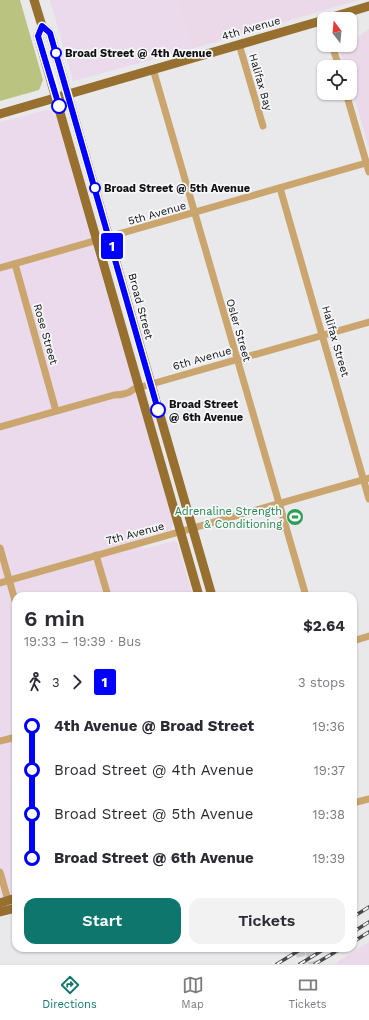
<!DOCTYPE html>
<html lang="en">
<head>
<meta charset="utf-8">
<style>
	:root { --surface:#fff; --page:#f2f2f3; --text:#2b2b33; --muted:#7c7c81; --line:#e1e1e2; --accent:#0f766e }
	body { margin:0; font-family:"Work Sans",sans-serif; background:var(--page); color:var(--text); height:100vh; display:flex; flex-direction:column; font-size:15px; white-space:nowrap }
	* { box-sizing:border-box; margin:0 }
	p { font-size:13px; color:var(--muted) }
	.icon { flex:none; width:22px; height:22px; fill:none; stroke:currentColor; stroke-width:2; stroke-linecap:round; stroke-linejoin:round }
	.map { position:relative; flex:1; overflow:hidden }
	.drawer { position:absolute; left:12px; top:592px; width:345px; height:360px; display:flex; flex-direction:column; background:var(--surface); border-radius:12px; box-shadow:0 1px 3px #0004 }
	.drawer>* { flex:none }
	.badge { padding:0 8px; border-radius:3px; font-size:14px; line-height:26px }
	.needle { width:26px; rotate:344deg }
	.tools { position:absolute; left:317px; top:12px; display:grid; gap:8px }
	.tools a { display:grid; place-items:center; width:40px; height:40px; border-radius:8px; background:var(--surface); box-shadow:0 1px 3px #0004; font-size:20px }
	.map>.badge { position:absolute; translate:-50% -50%; box-shadow:0 0 0 2px #fff }
	.legs { display:flex; align-items:center; gap:6px; height:44px; padding:0 12px; font-size:13px }
	.legs p { margin-inline-start:auto }
	.head { display:flex; align-items:center; justify-content:space-between; height:68px; padding:0 12px }
	h1 { font-size:22px; font-weight:600; line-height:30px }
	.primary-button { display:flex; gap:8px; margin-top:auto; padding:8px 12px }
	.primary-button a { flex:1; height:46px; border-radius:12px; background:var(--accent); color:#fff; font-size:16px; font-weight:600; line-height:46px; text-align:center }
	.primary-button a+a { background:var(--page); color:var(--text) }
	ul { padding:0 12px; list-style:none }
	li { display:flex; align-items:center; gap:14px; height:44px; font-size:15px }
	li i { display:grid; place-items:center; width:6px; height:100%; margin:0 5px; background:currentColor }
	li i::after { content:''; width:10px; height:10px; margin:-5px; border:3px solid; border-radius:50%; background:var(--surface) }
	li p { margin-inline-start:auto }
	li:first-child i { background:linear-gradient(#0000 50%,currentColor 0) }
	li:last-child i { background:linear-gradient(currentColor 50%,#0000 0) }
	.menu { display:flex; justify-content:space-around; align-items:center; height:56px; border-top:1px solid var(--line); background:var(--surface); font-size:11px; color:var(--muted) }
	.menu a { display:grid; justify-items:center; gap:2px }
	.menu .on { color:var(--accent) }
	.map>svg:first-child { display:block }
	.commercial { fill:#eadaec }
	.industrial { fill:#ebd9ea }
	.green { fill:#bbc380 }
	.lines { fill:none; stroke-linecap:round; stroke-linejoin:round }
	.major-tunnel { stroke:#c8c8cb; stroke-width:9; stroke-dasharray:9 4.5; stroke-linecap:butt }
	.minor { stroke:#caa56e; stroke-width:7 }
	.major { stroke:#976f2f; stroke-width:9 }
	.rail-casing { stroke:#49494a; stroke-width:3.5 }
	.rail { stroke:#f6f7f9; stroke-width:2; stroke-dasharray:6; stroke-linecap:butt }
	.line-1-casing { stroke:#fff; stroke-width:9 }
	.line-1 { stroke:#00f; stroke-width:6 }
	.stop-1-dot { fill:#fff; stroke:#00f; stroke-width:2 }
	.labels { text-anchor:middle; stroke-width:3.5; stroke-linejoin:round; paint-order:stroke }
	.street-label { font-size:11px; fill:#101011; stroke:#f6f7f9 }
	.stop-label { font-size:11px; font-weight:bold; fill:#101011; stroke:#f6f7f9; text-anchor:start }
	.leisure-label { font-size:11px; fill:#27864d; stroke:#f6f7f9; text-anchor:end }
</style>
</head>
<body>
<div class="map">
<svg width="369" height="964" viewBox="0 0 369 964">
	<rect width="100%" height="100%" fill="#e9e9ec"/>
	<!-- commercial -->
	<g class="commercial">
		<path d="M50,0H177L192,49L73,81Z"/>
		<path d="M47,110L51,111L56,116L173,523L171,530L140,538L143,549L174,541L177,542L193,596H16V895L0,900V122Z"/>
	</g>
	<!-- industrial -->
	<g class="industrial">
		<path d="M177,0H359L192,49Z"/>
		<path d="M369,29V148L350,83V67H345L340,50L347,45H350V43Z"/>
		<path d="M369,942V964H334Z"/>
	</g>
	<!-- green -->
	<path class="green" d="M0,0H20L43,80L39,90L0,101Z"/>
	<g class="lines">
		<!-- major-tunnel -->
		<g class="major-tunnel">
			<path d="M299,948L303,964"/>
			<path d="M309,948L313,964"/>
		</g>
		<!-- minor -->
		<g class="minor">
			<path d="M239,44L263,126"/>
			<path d="M332,45L339,67"/>
			<path d="M153,69L306,596"/>
			<path d="M346,93L369,172"/>
			<path d="M280,188L369,499"/>
			<path d="M15,264L56,411"/>
			<path d="M0,268L366,163"/>
			<path d="M0,427L114,395C121,395 128,394 134,389L369,322"/>
			<path d="M0,548L16,604"/>
			<path d="M96,555L108,596"/>
			<path d="M0,583L369,478"/>
			<path d="M353,641L369,636"/>
			<path d="M0,741L16,737"/>
			<path d="M353,803L369,799"/>
			<path d="M0,872L8,900"/>
		</g>
		<!-- major -->
		<g class="major">
			<path d="M34,0L42,26L38,36L199,596"/>
			<path d="M326,19L369,6"/>
			<path d="M42,26L50,33L212,596"/>
			<path d="M0,114L324,20"/>
			<path d="M0,903L16,898"/>
			<path d="M0,912L16,908"/>
		</g>
		<!-- rail casing -->
		<g class="rail-casing">
			<g id="rail">
				<path d="M353,917L369,907"/>
				<path d="M353,932L369,922"/>
				<path d="M353,942L369,932"/>
				<path d="M277,964L303,948"/>
				<path d="M300,964L326,948"/>
				<path d="M315,964L342,948"/>
			</g>
		</g>
		<!-- rail -->
		<use href="#rail" class="rail"/>
	</g>
	<g class="lines">
		<!-- line-1 casing -->
		<g class="line-1-casing">
			<path id="line-1" d="M59,106L38,36L42,26L50,33L158,410"/>
		</g>
		<!-- line-1 -->
		<use href="#line-1" class="line-1"/>
	</g>
	<!-- icons -->
	<defs>
		<g id="stadium-disc" transform="scale(0.9)"><circle r="9.5" fill="#2e9e5b" stroke="#f6f7f9"/><path d="M0-5a6.5 5 0 1 0 0 10a6.5 5 0 1 0 0-10ZM-3.5-1.8h7v3.6h-7Z" fill="#fff"/></g>
	</defs>
	<g fill-rule="evenodd">
		<use href="#stadium-disc" x="295" y="517"/>
	</g>
	<!-- markers -->
	<g class="stop-1-dot">
		<circle cx="56" cy="53" r="5"/>
		<circle cx="59" cy="106" r="7"/>
		<circle cx="95" cy="188" r="5"/>
		<circle cx="158" cy="410" r="7"/>
	</g>
	<g class="labels">
		<!-- street labels -->
		<g class="street-label">
			<text transform="translate(251 28) rotate(-16)" y="4">4th Avenue</text>
			<text transform="translate(261 82) rotate(74)" y="4">Halifax Bay</text>
			<text transform="translate(157 213) rotate(-16)" y="4">5th Avenue</text>
			<text transform="translate(141 306) rotate(75)" y="4">Broad Street</text>
			<text transform="translate(239 330) rotate(74)" y="4">Osler Street</text>
			<text transform="translate(46 334) rotate(74)" y="4">Rose Street</text>
			<text transform="translate(336 341) rotate(74)" y="4">Halifax Street</text>
			<text transform="translate(202 358) rotate(-16)" y="4">6th Avenue</text>
			<text transform="translate(135 533) rotate(-15)" y="4">7th Avenue</text>
		</g>
		<!-- stop labels -->
		<g class="stop-label">
			<text x="65" y="57">Broad Street @ 4th Avenue</text>
			<text x="104" y="192">Broad Street @ 5th Avenue</text>
			<text x="169" y="408">Broad Street<tspan x="169" dy="13">@ 6th Avenue</tspan></text>
		</g>
		<!-- leisure labels -->
		<g class="leisure-label">
			<text x="282" y="515">Adrenaline Strength<tspan x="282" dy="13">&amp; Conditioning</tspan></text>
		</g>
	</g>
</svg>
<div class="tools">
<a><svg class="needle" viewBox="-14 -14 28 28"><path d="M0-13l5 13h-10z" fill="#e53935"/><path d="M0 13l5-13h-10z" fill="#7c7c81"/></svg></a>
<a><svg class="icon" aria-label="locate" viewBox="0 0 24 24"><circle cx="12" cy="12" r="6"/><path d="M12 2v4M12 18v4M2 12h4M18 12h4"/></svg></a>
</div>
<b class="badge" style="left:112px;top:246px;background:#00f;color:#fff">1</b>
<section class="drawer">
<div class="head"><div><h1>6 min</h1><p>19:33 – 19:39 · Bus</p></div><b>$2.64</b></div>
<div class="legs"><svg class="icon" aria-label="walk" viewBox="0 0 24 24"><circle cx="13" cy="4" r="2"/><path d="M13 8l-2 6 4 7M11 14l-3 7M7 12l3-4h3l4 4"/></svg>3<svg class="icon" aria-label="forward" viewBox="0 0 24 24"><path d="M9 5l7 7-7 7"/></svg><b class="badge" style="background:#00f;color:#fff">1</b><p>3 stops</p></div>
<ul>
<li><i style="color:#00f"></i><b>4th Avenue @ Broad Street</b><p>19:36</p></li>
<li><i style="color:#00f"></i><span>Broad Street @ 4th Avenue</span><p>19:37</p></li>
<li><i style="color:#00f"></i><span>Broad Street @ 5th Avenue</span><p>19:38</p></li>
<li><i style="color:#00f"></i><b>Broad Street @ 6th Avenue</b><p>19:39</p></li>
</ul>
<div class="primary-button"><a>Start</a><a>Tickets</a></div>
</section>
</div>
<nav class="menu">
<a class="on"><svg class="icon" aria-label="directions" viewBox="0 0 24 24"><path d="M12 3l9 9-9 9-9-9zM9 14v-3h6M13 9l2 2-2 2"/></svg>Directions</a>
<a><svg class="icon" aria-label="map" viewBox="0 0 24 24"><path d="M3 6l6-2 6 2 6-2v14l-6 2-6-2-6 2zM9 4v14M15 6v14"/></svg>Map</a>
<a><svg class="icon" aria-label="tickets" viewBox="0 0 24 24"><path d="M3 7h18v10H3zM15 7v10"/></svg>Tickets</a>
</nav>
</body>
</html>
